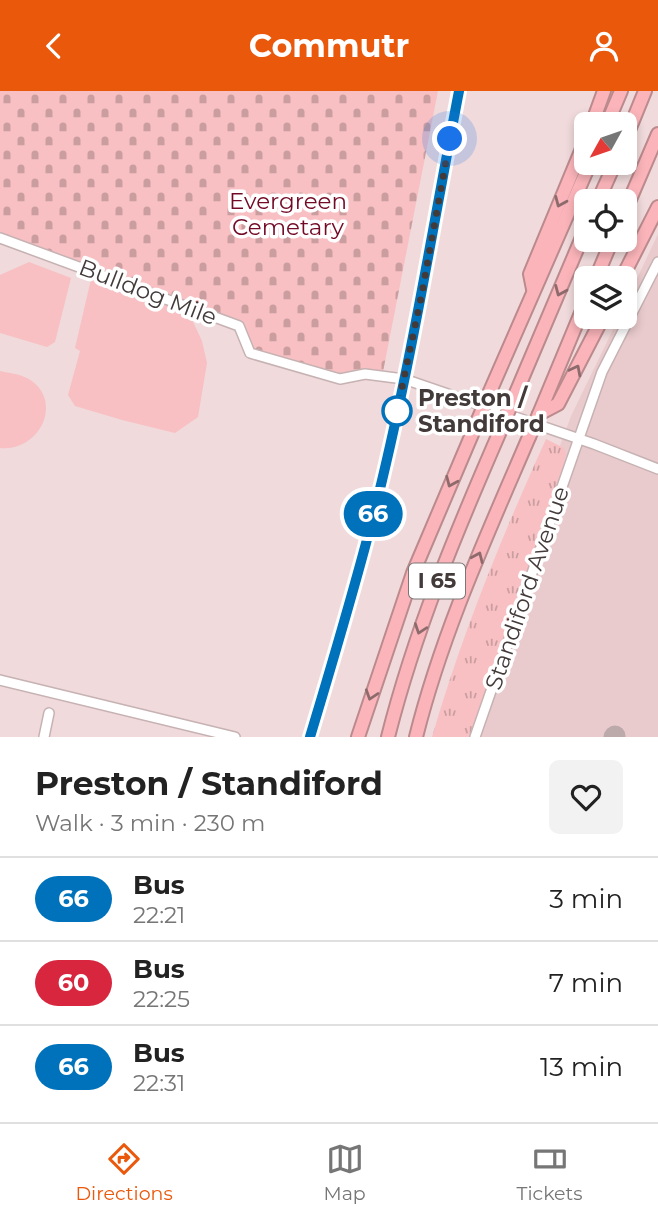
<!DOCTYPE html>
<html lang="en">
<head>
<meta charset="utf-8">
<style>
	:root { --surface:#fff; --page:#f2f2f2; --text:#222; --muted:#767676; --line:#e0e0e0; --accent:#ea580c }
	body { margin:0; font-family:Montserrat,sans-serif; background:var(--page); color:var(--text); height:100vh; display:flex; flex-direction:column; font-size:26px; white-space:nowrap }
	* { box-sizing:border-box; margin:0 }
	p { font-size:23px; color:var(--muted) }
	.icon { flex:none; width:38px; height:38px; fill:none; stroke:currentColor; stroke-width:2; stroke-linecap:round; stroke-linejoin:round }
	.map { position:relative; height:646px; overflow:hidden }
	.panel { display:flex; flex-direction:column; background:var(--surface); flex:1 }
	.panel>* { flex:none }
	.badge { padding:0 14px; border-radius:23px; font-size:24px; line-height:46px }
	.needle { width:46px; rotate:230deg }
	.fabs { position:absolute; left:574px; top:21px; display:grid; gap:14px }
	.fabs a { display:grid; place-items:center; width:63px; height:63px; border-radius:10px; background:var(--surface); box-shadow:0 4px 10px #0003; font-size:35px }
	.you { position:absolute; width:35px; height:35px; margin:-18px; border:5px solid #fff; border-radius:50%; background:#1a73e8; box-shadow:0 0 0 10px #1a73e833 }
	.map>.badge { position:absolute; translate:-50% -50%; box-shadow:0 0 0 4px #fff }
	.round { display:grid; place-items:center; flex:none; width:74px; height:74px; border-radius:10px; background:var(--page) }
	.summary { display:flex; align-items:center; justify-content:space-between; height:119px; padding:0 35px }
	h1 { font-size:33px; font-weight:700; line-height:52px }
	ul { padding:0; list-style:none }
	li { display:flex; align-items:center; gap:21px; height:84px; padding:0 35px; border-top:2px solid var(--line) }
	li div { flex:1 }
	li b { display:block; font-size:26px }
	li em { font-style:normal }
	li .badge { min-width:77px; font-weight:700; text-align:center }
	header { display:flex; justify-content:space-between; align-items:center; height:91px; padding:0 35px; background:var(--accent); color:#fff; font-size:32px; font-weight:700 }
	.menu { display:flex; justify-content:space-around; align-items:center; height:98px; border-top:2px solid var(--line); background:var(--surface); font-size:19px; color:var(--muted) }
	.menu a { display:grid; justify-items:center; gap:4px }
	.menu .selected { color:var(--accent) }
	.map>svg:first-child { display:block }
	.built { fill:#eacbcd }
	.grass { fill:url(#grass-tufts) }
	.cemetery { fill:url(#cemetery-stones) }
	.pitch { fill:#f8c0c3 }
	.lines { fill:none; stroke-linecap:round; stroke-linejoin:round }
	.taxiway { stroke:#bcaaaa; stroke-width:21 }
	.minor-casing { stroke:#c7b2b3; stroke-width:12 }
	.major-casing { stroke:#bb8a8d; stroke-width:14 }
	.highway-casing { stroke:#bb8a8d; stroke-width:16 }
	.minor { stroke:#fff; stroke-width:9 }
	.major { stroke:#fdd3d6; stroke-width:10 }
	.highway { stroke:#fbb5ba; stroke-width:12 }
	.highway-bridge-casing { stroke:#bb8a8d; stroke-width:16; stroke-linecap:butt }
	.highway-bridge { stroke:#fbb5ba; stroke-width:12 }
	.oneway { stroke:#8d6b6d }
	.line-casing { stroke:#fff; stroke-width:16 }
	.line { stroke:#0072bc; stroke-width:10 }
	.walk { stroke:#433a3a; stroke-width:7; stroke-dasharray:0 12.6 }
	.stop-dot { fill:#fff; stroke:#0072bc; stroke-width:3.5 }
	.labels { text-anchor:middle; stroke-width:7; stroke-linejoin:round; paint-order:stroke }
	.shield { fill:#fff; stroke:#7b7575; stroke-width:2 }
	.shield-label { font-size:21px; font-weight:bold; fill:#433a3a }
	.park-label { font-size:23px; fill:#720925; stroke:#fff }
	.street-label { font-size:23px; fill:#433a3a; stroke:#fff }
	.stop-label { font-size:23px; font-weight:bold; fill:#433a3a; stroke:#fff; text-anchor:start }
</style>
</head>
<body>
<header><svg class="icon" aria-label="back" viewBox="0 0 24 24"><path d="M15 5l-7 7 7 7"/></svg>Commutr<svg class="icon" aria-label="person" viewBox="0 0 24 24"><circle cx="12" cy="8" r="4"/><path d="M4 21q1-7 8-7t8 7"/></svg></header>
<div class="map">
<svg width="658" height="646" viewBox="0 0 658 646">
	<defs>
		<pattern id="grass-tufts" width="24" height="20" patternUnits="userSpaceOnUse" patternTransform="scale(1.75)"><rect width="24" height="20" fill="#f8c0c3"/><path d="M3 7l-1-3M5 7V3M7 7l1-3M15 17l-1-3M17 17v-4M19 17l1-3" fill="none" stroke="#ca9d9f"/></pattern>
		<pattern id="cemetery-stones" width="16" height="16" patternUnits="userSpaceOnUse" patternTransform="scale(1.75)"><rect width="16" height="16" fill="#f8c0c3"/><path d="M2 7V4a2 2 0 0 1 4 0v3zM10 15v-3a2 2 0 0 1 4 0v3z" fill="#ca9d9f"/></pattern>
	</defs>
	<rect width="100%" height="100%" fill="#f0dadb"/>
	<!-- built -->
	<path class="built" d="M658,143V646H458L470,597L571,325L619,226H625V213Z"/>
	<!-- grass -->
	<path class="grass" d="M546,348L564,357L566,363L562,380L471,646H432C462,543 502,445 546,348Z"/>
	<!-- cemetery -->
	<path class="cemetery" d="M0,0H438L382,286L340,288L250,262L239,235L0,145Z"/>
	<!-- pitch -->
	<g class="pitch">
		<path d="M29,171L71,187L55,251L47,256L0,242V184Z"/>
		<path d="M92,184L187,218L202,250L207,272L198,326L175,342L122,329L75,315L68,304L80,260L75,257Z"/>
		<path d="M0,280C9,282 19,283 27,287C65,308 41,361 0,357Z"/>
	</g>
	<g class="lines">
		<!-- taxiway -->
		<path class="taxiway" d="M614,646L615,645"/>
		<!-- minor casing -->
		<g class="minor-casing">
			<g id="minor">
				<path d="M0,147L239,235L250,262L340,288L365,283L404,288L594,353L658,378"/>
				<path d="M0,589L235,646"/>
				<path d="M44,646L49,622"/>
				<path d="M475,646L602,281L658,171"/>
			</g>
		</g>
		<!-- major casing -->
		<g class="major-casing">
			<path id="major" d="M310,646C334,566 358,487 378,406C411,272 434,136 459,0"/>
		</g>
		<!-- highway casing -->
		<g class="highway-casing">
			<g id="highway">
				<path d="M592,33L604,0"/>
				<path d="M607,33L621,0"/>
				<path d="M625,49L645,0"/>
				<path d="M598,110L615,72"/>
				<path d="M625,120L658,43"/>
				<path d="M596,187L612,149"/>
				<path d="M622,187L658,116"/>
				<path d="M533,198L530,183L586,48"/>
				<path d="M488,305L590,72"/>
				<path d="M513,309L586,137"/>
				<path d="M539,323L586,210"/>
				<path d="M539,323L558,313L603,226"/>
				<path d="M358,646L413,482L478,329"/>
				<path d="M388,646C415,539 457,439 501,338"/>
				<path d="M416,646C442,542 487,444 529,346"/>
			</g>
		</g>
		<!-- minor -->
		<use href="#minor" class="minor"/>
		<!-- major -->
		<use href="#major" class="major"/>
		<!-- highway -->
		<use href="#highway" class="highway"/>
		<!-- highway-bridge casing -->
		<g class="highway-bridge-casing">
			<g id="highway-bridge">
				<path d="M478,329L488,305"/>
				<path d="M501,338L513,309"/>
				<path d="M529,346L539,323"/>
			</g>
		</g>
		<!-- highway-bridge -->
		<use href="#highway-bridge" class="highway-bridge"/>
	</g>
	<!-- one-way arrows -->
	<defs><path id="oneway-chevron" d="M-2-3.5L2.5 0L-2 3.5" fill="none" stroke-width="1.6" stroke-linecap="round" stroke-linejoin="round" transform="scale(1.75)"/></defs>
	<g class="oneway">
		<use href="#oneway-chevron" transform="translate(560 111) rotate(113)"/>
		<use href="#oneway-chevron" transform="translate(560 200) rotate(113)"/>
		<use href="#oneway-chevron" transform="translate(576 279) rotate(-63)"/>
		<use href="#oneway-chevron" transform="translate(451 391) rotate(113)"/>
		<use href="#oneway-chevron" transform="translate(478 466) rotate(-66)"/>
		<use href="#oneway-chevron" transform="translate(420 538) rotate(109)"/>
		<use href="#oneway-chevron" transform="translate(371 604) rotate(108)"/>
	</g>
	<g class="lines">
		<!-- line casing -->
		<g class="line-casing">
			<path id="line" d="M310,646C334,566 358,487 378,406C411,272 433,135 459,0"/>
		</g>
		<!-- line -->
		<use href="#line" class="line"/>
		<!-- walk -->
		<path class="walk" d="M397,320L422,202L450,48"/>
	</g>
	<!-- markers -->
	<circle class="stop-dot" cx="397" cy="320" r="14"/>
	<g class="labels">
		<!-- shield labels -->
		<rect class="shield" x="409" y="472.5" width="56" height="35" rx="5"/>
		<g class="shield-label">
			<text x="437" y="497">I 65</text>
		</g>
		<!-- park labels -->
		<g class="park-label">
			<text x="288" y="118">Evergreen<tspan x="288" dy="26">Cemetary</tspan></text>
		</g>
		<!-- street labels -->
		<g class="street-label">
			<text transform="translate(148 201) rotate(21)" y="8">Bulldog Mile</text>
			<text transform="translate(527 497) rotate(-71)" y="8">Standiford Avenue</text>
		</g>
		<!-- stop labels -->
		<g class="stop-label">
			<text x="418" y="315">Preston /<tspan x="418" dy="26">Standiford</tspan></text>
		</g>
	</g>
</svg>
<div class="fabs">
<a><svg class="needle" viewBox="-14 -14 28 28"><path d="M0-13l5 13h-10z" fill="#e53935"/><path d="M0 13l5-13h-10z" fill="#767676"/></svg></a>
<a><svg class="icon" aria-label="locate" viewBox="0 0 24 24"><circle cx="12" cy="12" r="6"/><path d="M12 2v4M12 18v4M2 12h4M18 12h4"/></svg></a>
<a><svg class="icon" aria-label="layers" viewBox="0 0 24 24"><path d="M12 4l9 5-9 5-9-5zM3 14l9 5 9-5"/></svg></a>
</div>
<div class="you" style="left:450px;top:48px"></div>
<b class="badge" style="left:373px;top:423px;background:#0072bc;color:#fff">66</b>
</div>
<section class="panel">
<div class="summary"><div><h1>Preston / Standiford</h1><p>Walk · 3 min · 230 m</p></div><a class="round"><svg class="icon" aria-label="heart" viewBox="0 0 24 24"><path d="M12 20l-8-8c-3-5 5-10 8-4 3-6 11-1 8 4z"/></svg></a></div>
<ul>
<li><span class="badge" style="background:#0072bc;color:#fff">66</span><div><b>Bus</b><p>22:21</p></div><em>3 min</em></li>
<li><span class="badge" style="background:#d7263d;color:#fff">60</span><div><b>Bus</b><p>22:25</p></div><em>7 min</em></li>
<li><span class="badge" style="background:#0072bc;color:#fff">66</span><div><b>Bus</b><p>22:31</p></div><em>13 min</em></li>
</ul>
</section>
<nav class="menu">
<a class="selected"><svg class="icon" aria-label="directions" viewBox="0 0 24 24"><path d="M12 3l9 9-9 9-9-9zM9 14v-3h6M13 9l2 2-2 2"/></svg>Directions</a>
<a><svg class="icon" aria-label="map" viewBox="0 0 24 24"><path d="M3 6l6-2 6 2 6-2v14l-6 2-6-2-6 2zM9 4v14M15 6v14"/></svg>Map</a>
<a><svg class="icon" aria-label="tickets" viewBox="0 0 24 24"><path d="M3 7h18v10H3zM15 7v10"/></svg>Tickets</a>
</nav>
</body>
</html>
